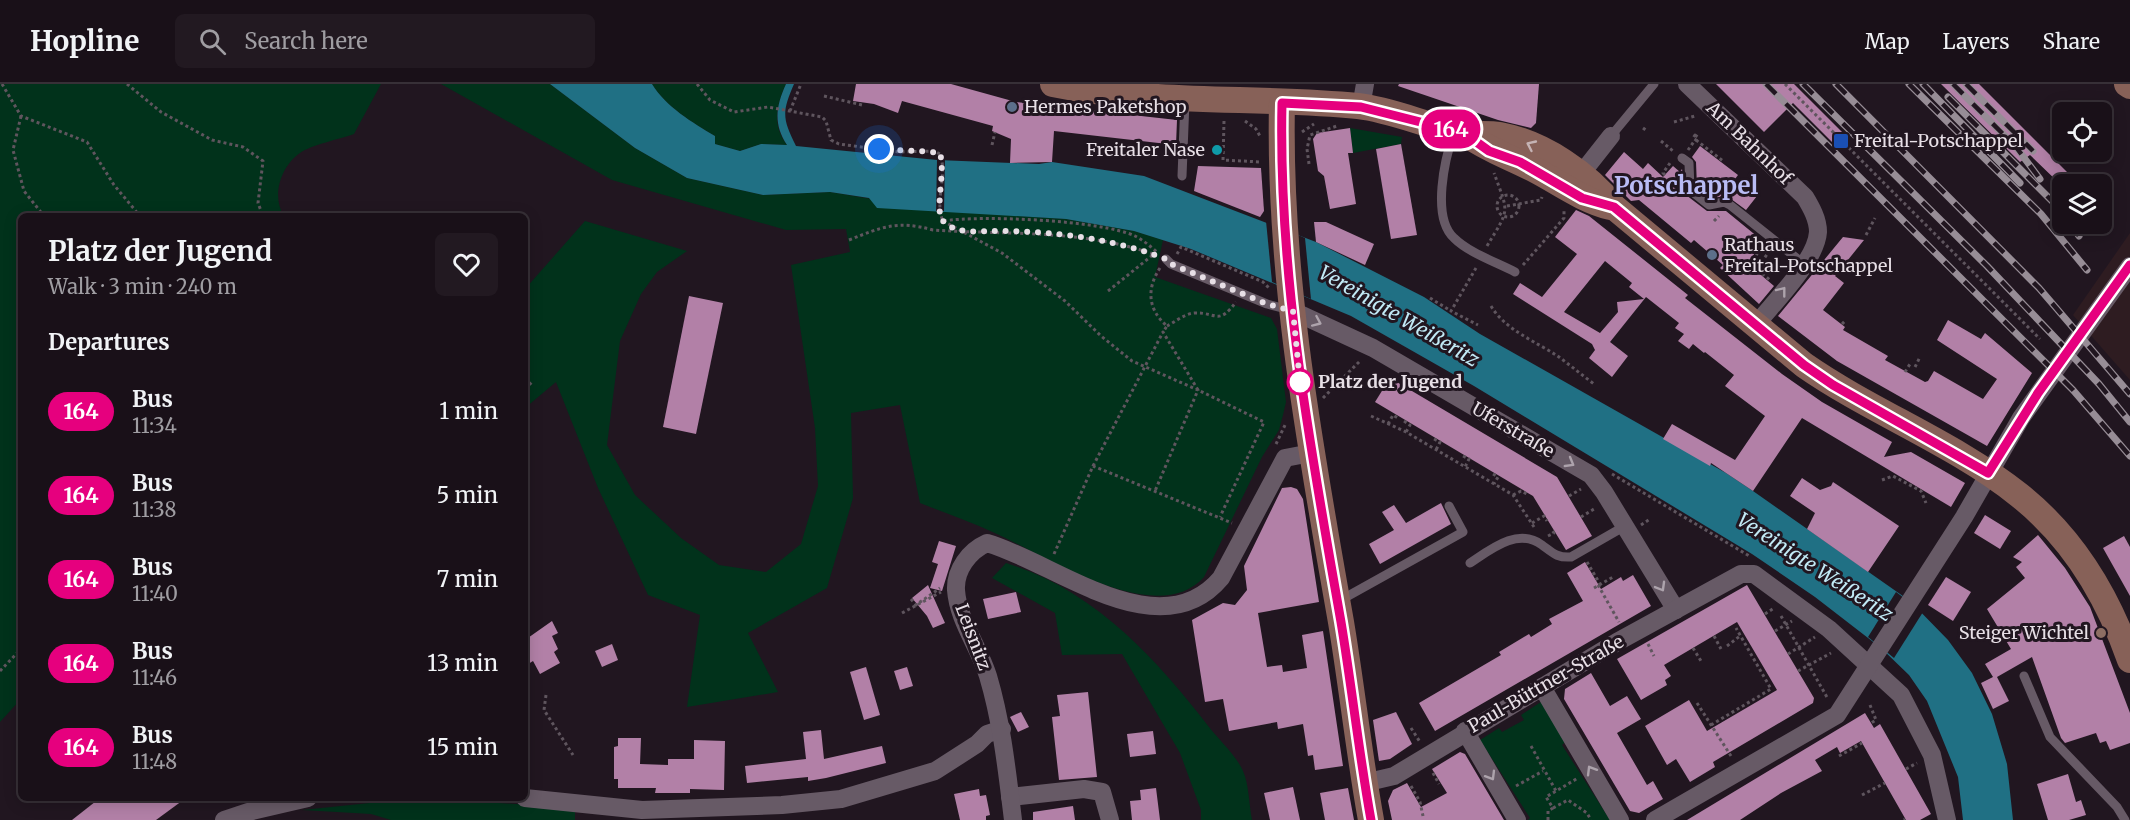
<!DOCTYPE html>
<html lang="en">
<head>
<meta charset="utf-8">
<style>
	:root { --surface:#191018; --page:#221921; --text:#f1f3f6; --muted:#9f9da2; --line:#373037 }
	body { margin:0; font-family:Merriweather,serif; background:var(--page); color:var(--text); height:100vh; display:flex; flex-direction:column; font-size:22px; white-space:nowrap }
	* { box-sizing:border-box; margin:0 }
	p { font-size:20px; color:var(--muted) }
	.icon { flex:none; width:33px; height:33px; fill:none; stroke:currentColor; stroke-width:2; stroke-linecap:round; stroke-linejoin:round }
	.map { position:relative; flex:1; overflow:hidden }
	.panel { position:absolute; left:18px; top:129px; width:510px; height:588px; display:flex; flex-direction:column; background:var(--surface); border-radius:9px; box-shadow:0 3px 15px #0003,0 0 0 2px var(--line) }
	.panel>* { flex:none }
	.badge { padding:0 12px; border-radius:20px; font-size:21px; line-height:39px }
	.controls { position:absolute; left:2052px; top:18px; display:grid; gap:12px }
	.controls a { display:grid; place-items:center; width:60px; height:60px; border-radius:9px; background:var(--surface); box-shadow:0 3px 15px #0003,0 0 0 2px var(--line); font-size:30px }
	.you { position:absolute; width:30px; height:30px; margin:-15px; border:4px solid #fff; border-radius:50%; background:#1a73e8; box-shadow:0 0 0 9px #1a73e833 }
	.map>.badge { position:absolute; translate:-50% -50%; box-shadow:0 0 0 3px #fff }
	h2 { padding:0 30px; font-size:22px; line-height:54px }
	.round { display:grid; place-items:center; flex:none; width:63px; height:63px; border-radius:9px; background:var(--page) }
	.overview { display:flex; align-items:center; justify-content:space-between; height:102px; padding:0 30px }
	h1 { font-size:28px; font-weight:700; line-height:45px }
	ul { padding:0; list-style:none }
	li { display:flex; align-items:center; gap:18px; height:84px; padding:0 30px }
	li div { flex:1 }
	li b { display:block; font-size:22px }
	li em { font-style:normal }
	li .badge { min-width:66px; font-weight:700; text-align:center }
	header { display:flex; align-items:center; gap:36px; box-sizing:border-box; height:84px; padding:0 30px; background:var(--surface); border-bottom:2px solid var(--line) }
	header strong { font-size:28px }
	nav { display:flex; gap:33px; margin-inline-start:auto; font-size:21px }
	.search { width:420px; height:54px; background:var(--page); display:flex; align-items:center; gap:15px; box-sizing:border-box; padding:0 21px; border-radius:9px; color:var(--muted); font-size:22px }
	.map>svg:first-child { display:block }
	.commercial { fill:#2e1c21 }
	.green { fill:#01321b }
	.water { fill:#207084 }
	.pier { fill:#211620 }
	.building { fill:#b280a7; fill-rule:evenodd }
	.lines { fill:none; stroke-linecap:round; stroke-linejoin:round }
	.path { stroke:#5f555e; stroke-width:3; stroke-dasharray:3 3; stroke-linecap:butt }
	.lane { stroke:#675a66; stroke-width:9 }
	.street { stroke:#675a66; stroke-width:18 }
	.secondary { stroke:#876158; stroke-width:26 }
	.rail-casing { stroke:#978d96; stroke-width:7 }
	.rail { stroke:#211620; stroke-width:4.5; stroke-dasharray:14; stroke-linecap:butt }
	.oneway { stroke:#c5b3b4 }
	.oneway2 { stroke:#ada3ac }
	.line-casing { stroke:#fff; stroke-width:14 }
	.line { stroke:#e6007e; stroke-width:9 }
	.walk { stroke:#e7dfe6; stroke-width:6; stroke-dasharray:0 10.8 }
	.service-dot { fill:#5c6f8a; stroke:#211620; stroke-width:2 }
	.transit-dot { fill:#1a4fb4; stroke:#211620; stroke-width:2 }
	.culture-dot { fill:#0f9aa8; stroke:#211620; stroke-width:2 }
	.stop-dot { fill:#fff; stroke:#e6007e; stroke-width:3 }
	.education-dot { fill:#8d6e63; stroke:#211620; stroke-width:2 }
	.labels { text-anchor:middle; stroke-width:6; stroke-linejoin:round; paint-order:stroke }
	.poi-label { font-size:18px; fill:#e7dfe6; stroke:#211620; text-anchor:start }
	.street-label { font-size:18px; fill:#e7dfe6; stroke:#211620 }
	.stop-label { font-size:18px; font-weight:bold; fill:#e7dfe6; stroke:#211620; text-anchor:start }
	.water-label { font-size:20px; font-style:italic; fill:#c2eaf6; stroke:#211620 }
	.district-label { font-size:24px; font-weight:bold; fill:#b9bcf5; stroke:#211620 }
</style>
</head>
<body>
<header>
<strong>Hopline</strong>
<div class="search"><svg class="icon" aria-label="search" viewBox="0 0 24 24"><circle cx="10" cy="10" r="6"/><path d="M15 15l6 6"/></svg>Search here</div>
<nav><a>Map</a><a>Layers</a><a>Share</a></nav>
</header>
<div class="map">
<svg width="2130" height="736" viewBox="0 0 2130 736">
	<rect width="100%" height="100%" fill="#211620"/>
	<!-- commercial -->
	<path class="commercial" d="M2130,149V296L2073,231Z"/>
	<!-- green -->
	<g class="green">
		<path d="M0,0H381L354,50C340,55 311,61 300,69C281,82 271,112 284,132H21V615L0,638Z"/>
		<path d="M441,0H550L635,64L687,94L763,111L830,108L944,127L1066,135L1134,147L1163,156L1155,193L1271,234L1277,245L1286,318L1283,331L1279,346L1262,373L1204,493C1157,546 1046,472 997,450C971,438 945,429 920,419L900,321L851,329L853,414L827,504L748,549L778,608L687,623L700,531L648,511L598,404L556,298L525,324V205L585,137L687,167L657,188L641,210L620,257L607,361L635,411L681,454L719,481L766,488L801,460L818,402L815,344L791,181L850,168L846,145L786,146L612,96Z"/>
		<path d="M652,0H786C776,22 772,41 787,61L761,60L740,67L715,60V52C693,39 665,22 652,0Z"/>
		<path d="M1350,44L1402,53L1401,60L1353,69Z"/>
		<path d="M1006,479C1093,505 1156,574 1209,643C1219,656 1236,671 1243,687C1249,700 1249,721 1252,736H1201V726L1180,669L1122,570L1062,571L1055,529L992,494Z"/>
		<path d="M1541,618L1565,658L1562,661L1610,736H1528L1530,734L1480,656L1499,644L1502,648L1524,636L1521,631Z"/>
		<path d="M418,714L531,721L575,728V736H391L371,730L302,726Z"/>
	</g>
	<!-- water -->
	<path class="water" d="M550,0H652C665,22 693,39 715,52V60L740,67L761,60L787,61C773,40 776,22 786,0H794C782,28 782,34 796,62L937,76L1039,80L1052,78L1144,92L1316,158L1424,213L1480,250L1726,389L1753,407L1910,517L1948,556L1972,589L1992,630L2007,680L2013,736H1963L1958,693L1927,617L1909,591L1881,564L1815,513L1752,470L1474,302L1351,232L1191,165L1134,147L1066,135L877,124L869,114L830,108L763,111L687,94L635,64Z"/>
	<!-- pier -->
	<g class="pier">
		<path d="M937,76H945L944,127H936Z"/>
		<path d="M1266,137L1305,154L1311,215L1272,198Z"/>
		<path d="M1896,508L1923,528L1894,574L1868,553Z"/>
	</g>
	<!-- building -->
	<g class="building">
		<path d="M856,0H951L1016,18L1177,36L1176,61L1054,47L1052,78L1010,79L1011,55L992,47L993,42L902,17L898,29L874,20L853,17Z"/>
		<path d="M1399,0H1539L1536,39L1531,44L1498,36L1398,2Z"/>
		<path d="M1716,0H1794L1844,50L1834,60L1793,19L1764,48Z"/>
		<path d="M1941,0H1979L2079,100H2060L2030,71L2020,78Z"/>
		<path d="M1350,44L1353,69H1348L1356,120L1330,125L1324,92L1318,87L1313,55L1317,49Z"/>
		<path d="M1401,60L1417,151L1391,155L1376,65Z"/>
		<path d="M1700,62L1738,91L1735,95L1757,112L1746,126L1727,112L1711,114L1697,103L1696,78L1692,73Z"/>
		<path d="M1624,68L1643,85L1648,79L1663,93L1673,82L1680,88L1682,85L1686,111L1707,127H1726L1764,158L1747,179L1774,202L1759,220L1720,184L1723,181L1694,156L1691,159L1639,116L1631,117L1605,91Z"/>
		<path d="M1198,82L1261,84L1264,127L1260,133L1194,107Z"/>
		<path d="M1576,126L1589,132L1688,211L1685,214L1782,290L1822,318L1892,358L1884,373L1911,368L1965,399L1951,423L1802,334L1753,407L1711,379L1710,382L1663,355L1672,340L1735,376L1765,332L1725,302L1734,291L1705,268L1704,269L1693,260L1689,265L1678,257L1684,250L1675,244L1679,239L1646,213L1610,258L1628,272L1612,293L1589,274L1595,266L1592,260L1513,210L1520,199L1542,213L1577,170L1555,153ZM1605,177L1632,199L1629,203L1644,215L1617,218L1618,228L1600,249L1564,228Z"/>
		<path d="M1314,138H1326L1374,160L1365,181L1316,158Z"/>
		<path d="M1843,153L1864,156L1835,192L1844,199L1823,226L1845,243L1843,246L1888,272L1885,276L1925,298L1928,297L1934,287L1983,315L1997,295L1937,256L1948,236L1981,255L1985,249L2032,289L1987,362L1837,277L1778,232Z"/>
		<path d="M689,212L723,219L696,350L663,343Z"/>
		<path d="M1390,294L1557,393L1592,452L1566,466L1533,412L1375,318Z"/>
		<path d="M1802,394L1820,406L1831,402L1833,398L1899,442L1868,488L1807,445L1815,429L1790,412Z"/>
		<path d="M1291,403L1297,405L1303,415L1319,518L1258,529L1267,583L1282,581L1283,588L1307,584L1302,551L1323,547L1343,682L1315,686L1313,671L1308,672L1303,640L1278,645L1277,638L1229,647L1223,615L1205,618L1192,536L1223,519L1235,521L1247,506L1244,482L1282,404Z"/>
		<path d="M1441,419L1451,440L1380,480L1369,460L1394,446L1382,428L1394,421L1406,439Z"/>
		<path d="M1985,431L2011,447L2000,465L1974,449Z"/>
		<path d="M2038,451L2065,484L2090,523L2130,629V659L2110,666L2106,657L2100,659L2096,649L2065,659L2061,654L2032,573L1997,593L2009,617L1993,625L1981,599L1993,593L1985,580L2011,565L1987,525L2025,494L2016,483L2022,478L2013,473Z"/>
		<path d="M2124,452L2130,463V512L2103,464Z"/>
		<path d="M939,457L956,462L942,507L930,504L938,480L932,478Z"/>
		<path d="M1585,478L1601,505L1621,493L1623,497L1633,491L1651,522L1435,647L1419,619L1501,571L1499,568L1529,550L1531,553L1552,540L1549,535L1583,517L1567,489Z"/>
		<path d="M1946,493L1971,508L1953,537L1928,521Z"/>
		<path d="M928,501L945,539L933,544L927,532L912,514Z"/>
		<path d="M1747,501L1814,614L1813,619L1713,678L1715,683L1690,698L1676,675L1667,681L1645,642L1689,616L1707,647L1777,606L1737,538L1664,581L1671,592L1665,596L1667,601L1641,616L1617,575Z"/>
		<path d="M1016,508L1021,528L988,535L983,515Z"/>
		<path d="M552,537L558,549L552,552L558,565L554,568L560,579L540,590L533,577L525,582V556Z"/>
		<path d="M612,560L618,576L602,583L595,567Z"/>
		<path d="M866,583L880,631L864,636L850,588Z"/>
		<path d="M907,583L913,602L900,606L894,587Z"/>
		<path d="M1591,589L1610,622L1627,612L1641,635L1617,649L1647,701L1653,697L1663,715L1639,729L1630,727L1564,615L1565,605Z"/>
		<path d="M1088,608L1097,693L1059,696L1052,633L1060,632L1057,611Z"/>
		<path d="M1021,628L1029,643L1018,648L1010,633Z"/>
		<path d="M1396,628L1412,660L1390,675L1379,677L1373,636Z"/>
		<path d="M1865,629L1874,644L1880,640L1931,730L1920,736H1906L1861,657L1840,669L1837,663L1815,676L1822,687L1781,709L1740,736H1687Z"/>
		<path d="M821,646L824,675L882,662L886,679L826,694L808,697V693L747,699L745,682L806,675L803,648Z"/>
		<path d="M1153,647L1156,670L1130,673L1127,650Z"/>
		<path d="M618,654H641L640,680L668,681V675H694V656L725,657L724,706L690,705V709H655L656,704H618V695H614V663L618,662Z"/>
		<path d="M1460,668L1465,670L1504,736H1392L1388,717L1393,706L1407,699L1421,723L1447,709L1432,685Z"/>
		<path d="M2068,690L2076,718L2081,716L2086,731L2069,736H2048L2037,700Z"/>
		<path d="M1293,703L1300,736H1270L1264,709Z"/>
		<path d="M1156,704L1160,736H1132L1130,717L1141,716L1140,706Z"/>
		<path d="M1348,704L1354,736H1325L1320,709Z"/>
		<path d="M979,705L980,712L986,711L990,731L986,732V736H960L954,710Z"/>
		<path d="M100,714H186L156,736H72Z"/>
		<path d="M1073,722L1075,736H1033V728Z"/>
	</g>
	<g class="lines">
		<!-- path -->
		<g class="path">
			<path d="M2,0L21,32L87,58L114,101L140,132"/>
			<path d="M127,0L161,28L212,56L243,63L263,77L258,119L263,132"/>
			<path d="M697,0L710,16L734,28L768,23L822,33L826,37L831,56L839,60L899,68L934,67L940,70C948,91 934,117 943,137C981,131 1101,136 1135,152C1143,156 1150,162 1157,168"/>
			<path d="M1785,0L2040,255"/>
			<path d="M824,12L862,21"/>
			<path d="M790,27L801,0"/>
			<path d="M21,32L13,66L24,107L44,132"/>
			<path d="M1224,37L1223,76L1261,78"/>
			<path d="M1245,37L1256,45L1261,54"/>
			<path d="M1674,38L1695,32"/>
			<path d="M1643,44L1647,47"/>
			<path d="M1302,48L1314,40"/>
			<path d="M1695,51L1698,53L1696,56L1693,54Z"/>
			<path d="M1696,56L1723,77"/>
			<path d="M1661,57L1673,67"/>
			<path d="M992,61L995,48"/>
			<path d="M1688,66L1695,56"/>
			<path d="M1309,80L1307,65L1310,51L1337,42"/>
			<path d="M1665,91L1663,89L1670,79"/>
			<circle cx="1508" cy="122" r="11"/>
			<path d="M1507,122L1541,116L1542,113"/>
			<path d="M943,137L1002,169L1065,217L1101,252L1132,277L1198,306L1155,407"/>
			<path d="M1714,137L1719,132"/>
			<path d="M1866,151L1875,134"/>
			<path d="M849,156C882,143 897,136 933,146C1008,151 1084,145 1156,171"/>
			<path d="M1487,162C1510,124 1509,130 1494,89"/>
			<path d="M1770,166L1757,185L1771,197"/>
			<path d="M1177,170L1181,163L1263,198L1270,205"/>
			<path d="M1756,171L1762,163"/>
			<path d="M1523,181L1564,134V125"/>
			<path d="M1160,184C1146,205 1148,226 1167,242L1163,248"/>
			<path d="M1476,184L1451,227L1478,241"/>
			<path d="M1108,207L1154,170"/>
			<path d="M1430,214L1451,227"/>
			<path d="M1491,222C1505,246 1537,258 1559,273C1571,282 1582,291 1594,300"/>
			<path d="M1842,240L1845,237"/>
			<path d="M1167,242C1175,238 1184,230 1194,229C1217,228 1218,242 1236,218"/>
			<path d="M1915,283L1920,273"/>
			<path d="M1905,288L1910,280"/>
			<path d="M525,305L532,298"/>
			<path d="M1323,314L1361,276"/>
			<path d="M1371,332L1406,348L1513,411L1534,443"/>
			<path d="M1404,337L1410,341L1406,348"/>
			<path d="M1388,340L1393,331L1398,334"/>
			<path d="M1434,355L1440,358L1436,366"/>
			<path d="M1276,360L1286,339"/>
			<path d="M1463,372L1469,375L1465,383"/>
			<path d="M1093,382L1163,248L1198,306L1264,338L1220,433"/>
			<path d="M1493,390L1498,393L1494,400"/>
			<path d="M1612,390L1751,473"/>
			<path d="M1882,396L1893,392L1921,407L1926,419"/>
			<path d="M1513,411L1521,407L1527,410"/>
			<path d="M1569,412L1581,405"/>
			<path d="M1581,433L1594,425"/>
			<path d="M1532,439L1544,432L1547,437"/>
			<path d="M1641,441L1650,435"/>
			<path d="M1548,452L1554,449L1552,446"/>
			<path d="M1054,470L1093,382L1232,439"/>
			<path d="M1587,478L1600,500"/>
			<path d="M1598,501L1619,538"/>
			<path d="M1594,504L1613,493"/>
			<path d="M911,515L916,521L940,504"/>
			<path d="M902,529L941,508"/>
			<path d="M1765,530L1774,524"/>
			<path d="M1781,532L1828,615"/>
			<path d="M1775,547L1792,537"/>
			<path d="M1714,552L1721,565"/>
			<path d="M1648,560L1654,572"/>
			<path d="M1727,562L1740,552"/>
			<path d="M1693,564L1701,577"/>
			<path d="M1788,570L1815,553"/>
			<path d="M0,587L21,565"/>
			<path d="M1798,587L1831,569"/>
			<path d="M546,611L544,626L573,671"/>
			<path d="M1697,619L1731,672"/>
			<path d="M1870,621L1876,636L1871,639"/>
			<path d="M1711,641L1771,605L1736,544"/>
			<path d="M1411,644L1420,658"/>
			<path d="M1531,662L1556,707"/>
			<path d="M1839,672L1862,659"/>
			<path d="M1906,685L1917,679"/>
			<path d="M1433,689L1439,700"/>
			<path d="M1411,702L1420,718L1423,732"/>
			<path d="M1516,702L1543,687"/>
			<path d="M1862,711L1885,699"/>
			<path d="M1553,724L1568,716L1587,729L1591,736"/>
			<path d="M1548,736V727L1553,724L1546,713L1578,694"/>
			<path d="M1904,736L1905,735"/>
		</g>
		<!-- lane -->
		<g class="lane">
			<path d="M1454,48C1445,74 1431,133 1454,154C1469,169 1496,178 1515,188"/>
			<path d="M1611,52L1654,0"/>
			<path d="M1682,74L1689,79L1690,106L1709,121L1724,118L1730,121L1804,180"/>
			<path d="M1182,92L1185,17"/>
			<path d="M1166,175L1171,180L1267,220L1290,226"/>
			<path d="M1470,479C1491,465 1518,443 1542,461C1553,469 1557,474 1571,473L1625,442"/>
			<path d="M1339,517L1463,448L1449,422"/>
			<path d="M2024,592L2050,653L2117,723L2125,736"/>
		</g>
		<!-- street -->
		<g class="street">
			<path d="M1687,0L1805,113C1811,123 1818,135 1818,148C1816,177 1773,219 1755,242"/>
			<path d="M1361,23L1365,0"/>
			<path d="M1585,85L1611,52"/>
			<path d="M1293,227L1373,264L1591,391L1604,408L1676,526"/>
			<path d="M1542,603L1620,736"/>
			<path d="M1465,647L1517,736"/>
			<path d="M1364,699L1394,692L1617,558L1741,490H1754L1829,545L1901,611L1932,671L1947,736"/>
			<path d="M1010,713L1084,705L1102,708L1110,736"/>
			<path d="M525,714L642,726L782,721L841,715L935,687L977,660L987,650L1002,645"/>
			<path d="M224,736L248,728L308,714"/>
			<path d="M1013,736C1007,687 1002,639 988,592C979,563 958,536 956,506C955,486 969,467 987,459C1054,478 1160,567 1221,494L1285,374L1311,369"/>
			<path d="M1655,736L1837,631L1964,433L2021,334L2130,182"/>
		</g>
		<!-- secondary -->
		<g class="secondary">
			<path d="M1053,0C1154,21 1256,12 1358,22C1394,26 1428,43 1464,49C1476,51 1488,49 1500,51C1543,59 1588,90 1614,123L1804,281C1873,329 1954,359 2019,411C2072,453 2108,513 2130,576"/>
			<path d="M2127,0L2130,2"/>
			<path d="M1282,19C1278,194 1311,367 1341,538C1352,604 1359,670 1371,736"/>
			<path d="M1464,49C1490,67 1508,72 1535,86C1560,99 1582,116 1610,123"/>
		</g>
		<!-- rail casing -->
		<g class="rail-casing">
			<g id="rail">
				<path d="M1766,0L2073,306L2130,372"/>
				<path d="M1803,0L1987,182L2099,300L2130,338"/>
				<path d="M1836,0L2039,204L2130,310"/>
				<path d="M1909,0L2041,130L2087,186"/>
				<path d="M1923,0L2020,99"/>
				<path d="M1953,0L2016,63L2040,95"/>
				<path d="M1966,0L2033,67"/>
				<path d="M1948,13L2062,127"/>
				<path d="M2071,140L2079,152"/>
			</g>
		</g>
		<!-- rail -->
		<use href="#rail" class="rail"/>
	</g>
	<!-- one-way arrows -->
	<defs><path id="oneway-chevron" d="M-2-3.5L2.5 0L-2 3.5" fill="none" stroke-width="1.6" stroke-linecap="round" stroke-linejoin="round" transform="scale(1.5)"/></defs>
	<use class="oneway" href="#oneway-chevron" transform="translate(1531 61) rotate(-155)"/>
	<g class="oneway2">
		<use href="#oneway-chevron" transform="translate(1782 207) rotate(-52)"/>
		<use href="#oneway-chevron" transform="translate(1317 238) rotate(24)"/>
		<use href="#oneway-chevron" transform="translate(1570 379) rotate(30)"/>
		<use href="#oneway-chevron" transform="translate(1661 503) rotate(60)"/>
		<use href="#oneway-chevron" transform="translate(1591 686) rotate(-121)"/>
		<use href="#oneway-chevron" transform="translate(1491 692) rotate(59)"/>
	</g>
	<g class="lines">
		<!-- line casing -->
		<g class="line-casing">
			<path id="line" d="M1371,736C1359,670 1352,604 1341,538C1311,367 1278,194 1282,19L1361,23L1464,49L1489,67L1520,78L1582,114L1614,123L1804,281L1833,301L1988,389L2038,309L2130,181"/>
		</g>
		<!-- line -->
		<use href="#line" class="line"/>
		<!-- walk -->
		<path class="walk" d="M879,65C892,67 932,66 940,70C946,86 934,128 943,137C957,151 978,147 995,147C1054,147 1111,154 1166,175L1171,180L1267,220L1293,227L1300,298"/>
	</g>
	<!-- markers -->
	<g class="service-dot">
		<circle cx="1012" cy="23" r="6"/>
		<circle cx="1712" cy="171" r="6"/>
	</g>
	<rect class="transit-dot" x="1833" y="49" width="16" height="16" rx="3"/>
	<circle class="culture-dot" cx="1217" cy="66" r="6"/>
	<circle class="stop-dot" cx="1300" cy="298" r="12"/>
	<circle class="education-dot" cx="2101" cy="549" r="6"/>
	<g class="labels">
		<!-- poi labels -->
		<g class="poi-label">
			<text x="1024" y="29">Hermes Paketshop</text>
			<text x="1854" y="63">Freital-Potschappel</text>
			<text x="1205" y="72" text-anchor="end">Freitaler Nase</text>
			<text x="1724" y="167">Rathaus<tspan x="1724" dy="21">Freital-Potschappel</tspan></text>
			<text x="2089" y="555" text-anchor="end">Steiger Wichtel</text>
		</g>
		<!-- street labels -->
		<g class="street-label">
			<text transform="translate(1749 59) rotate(44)" y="6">Am Bahnhof</text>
			<text transform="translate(1513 346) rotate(30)" y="6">Uferstraße</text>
			<text transform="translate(973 553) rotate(69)" y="6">Leisnitz</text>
			<text transform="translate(1546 600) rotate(-30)" y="6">Paul-Büttner-Straße</text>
		</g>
		<!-- stop labels -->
		<g class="stop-label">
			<text x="1318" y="304">Platz der Jugend</text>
		</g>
		<!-- water labels -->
		<g class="water-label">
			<text transform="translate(1399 232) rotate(30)" y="7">Vereinigte Weißeritz</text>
			<text transform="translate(1815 483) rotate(33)" y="7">Vereinigte Weißeritz</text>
		</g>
		<!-- district labels -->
		<g class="district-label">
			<text x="1686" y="110">Potschappel</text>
		</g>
	</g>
</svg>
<div class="controls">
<a><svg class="icon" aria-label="locate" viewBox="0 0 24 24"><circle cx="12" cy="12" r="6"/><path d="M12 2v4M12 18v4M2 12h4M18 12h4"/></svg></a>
<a><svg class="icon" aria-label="layers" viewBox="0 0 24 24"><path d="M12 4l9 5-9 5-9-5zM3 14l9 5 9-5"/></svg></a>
</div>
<div class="you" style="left:879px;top:65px"></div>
<b class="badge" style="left:1451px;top:45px;background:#e6007e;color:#fff">164</b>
<section class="panel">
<div class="overview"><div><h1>Platz der Jugend</h1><p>Walk · 3 min · 240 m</p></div><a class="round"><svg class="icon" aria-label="heart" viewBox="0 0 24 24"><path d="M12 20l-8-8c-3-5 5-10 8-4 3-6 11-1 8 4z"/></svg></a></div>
<h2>Departures</h2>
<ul>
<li><span class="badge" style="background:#e6007e;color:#fff">164</span><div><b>Bus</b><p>11:34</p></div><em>1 min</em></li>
<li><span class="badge" style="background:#e6007e;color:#fff">164</span><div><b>Bus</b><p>11:38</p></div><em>5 min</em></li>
<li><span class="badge" style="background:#e6007e;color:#fff">164</span><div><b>Bus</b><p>11:40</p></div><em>7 min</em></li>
<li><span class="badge" style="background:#e6007e;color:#fff">164</span><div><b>Bus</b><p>11:46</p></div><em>13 min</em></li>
<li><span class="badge" style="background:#e6007e;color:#fff">164</span><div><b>Bus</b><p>11:48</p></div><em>15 min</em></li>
</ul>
</section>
</div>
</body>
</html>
